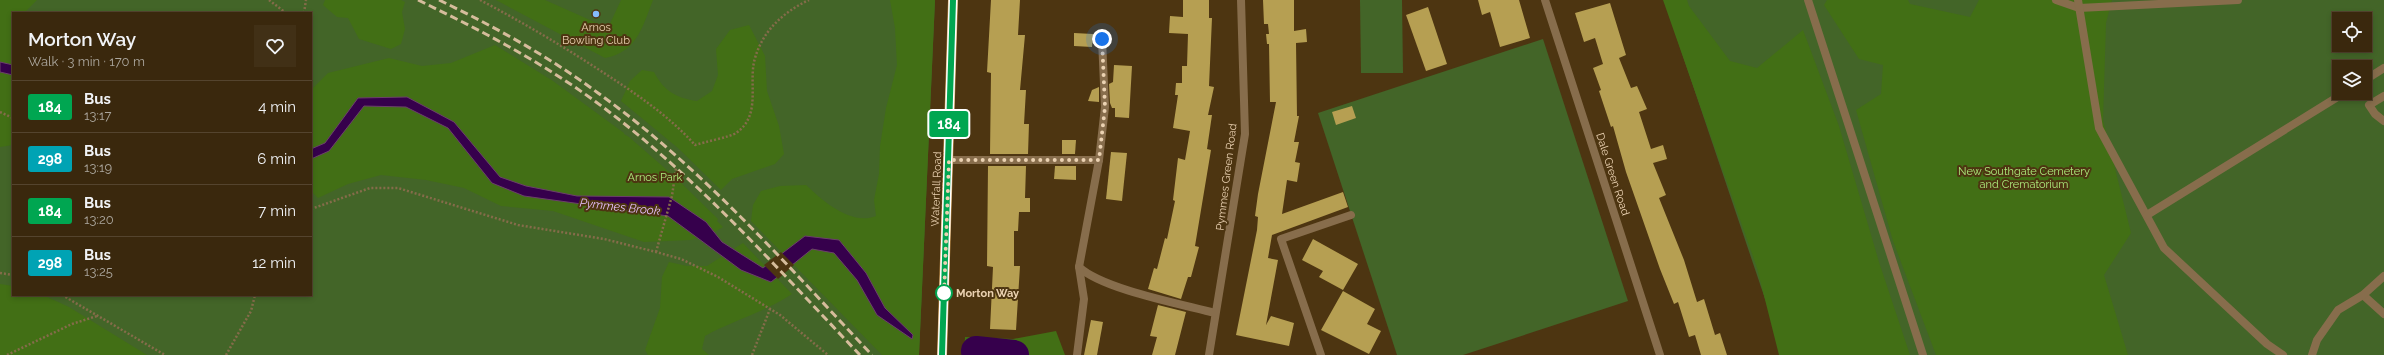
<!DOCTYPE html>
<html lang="en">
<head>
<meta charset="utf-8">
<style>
	:root { --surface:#3a280d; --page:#413016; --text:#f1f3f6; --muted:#aba69d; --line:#54442e }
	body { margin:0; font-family:Raleway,sans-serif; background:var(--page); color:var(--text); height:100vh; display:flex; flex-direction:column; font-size:15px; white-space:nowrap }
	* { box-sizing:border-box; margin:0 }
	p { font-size:13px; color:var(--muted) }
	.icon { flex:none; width:22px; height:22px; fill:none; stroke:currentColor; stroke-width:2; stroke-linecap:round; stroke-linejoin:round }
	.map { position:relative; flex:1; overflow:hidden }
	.panel { position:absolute; left:12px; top:12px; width:300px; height:284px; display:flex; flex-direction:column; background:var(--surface); border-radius:0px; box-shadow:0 2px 6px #0003,0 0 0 1px var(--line) }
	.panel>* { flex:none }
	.badge { padding:0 8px; border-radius:3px; font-size:14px; line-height:26px }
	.fabs { position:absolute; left:2332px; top:12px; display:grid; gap:8px }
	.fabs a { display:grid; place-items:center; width:40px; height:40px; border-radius:0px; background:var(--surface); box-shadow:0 2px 6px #0003,0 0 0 1px var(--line); font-size:20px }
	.you { position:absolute; width:20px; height:20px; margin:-10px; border:3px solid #fff; border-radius:50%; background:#1a73e8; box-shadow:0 0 0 6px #1a73e833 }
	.map>.badge { position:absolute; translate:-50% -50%; box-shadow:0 0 0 2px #fff }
	.round { display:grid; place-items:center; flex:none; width:42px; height:42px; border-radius:0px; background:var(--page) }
	.summary { display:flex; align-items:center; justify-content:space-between; height:68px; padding:0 16px }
	h1 { font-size:19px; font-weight:600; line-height:30px }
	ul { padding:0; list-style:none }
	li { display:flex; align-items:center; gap:12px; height:52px; padding:0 16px; border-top:1px solid var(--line) }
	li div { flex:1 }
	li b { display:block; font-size:15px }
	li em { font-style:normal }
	li .badge { min-width:44px; font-weight:700; text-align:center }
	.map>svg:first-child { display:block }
	.green { fill:#436528; fill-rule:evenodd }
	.forest { fill:#426f15 }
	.water { fill:#36004c; stroke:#6c3f6b }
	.pier { fill:#4d3511 }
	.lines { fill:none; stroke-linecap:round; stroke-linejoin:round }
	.river { stroke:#36004c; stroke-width:30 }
	.building { fill:#b69f52 }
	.path { stroke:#856c4a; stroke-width:2.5; stroke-dasharray:2 2; stroke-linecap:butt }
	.lane { stroke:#876d4c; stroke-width:8 }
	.street { stroke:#876d4c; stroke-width:8 }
	.primary { stroke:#d29e57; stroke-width:10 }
	.rail { stroke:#d5bc9b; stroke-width:3; stroke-dasharray:8 4; stroke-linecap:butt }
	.line-casing { stroke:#fff; stroke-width:9 }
	.line { stroke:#00a651; stroke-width:6 }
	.walk { stroke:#ebd2b2; stroke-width:4; stroke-dasharray:0 7.2 }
	.poi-dot { fill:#85bbfb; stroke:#4d3511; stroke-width:1.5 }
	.stop-dot { fill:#fff; stroke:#00a651; stroke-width:2 }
	.labels { text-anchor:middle; stroke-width:4; stroke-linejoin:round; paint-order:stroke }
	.poi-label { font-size:11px; fill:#ebd2b2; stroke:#4d3511 }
	.park-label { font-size:11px; fill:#aceb7c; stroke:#4d3511 }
	.street-label { font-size:11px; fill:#ebd2b2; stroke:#4d3511 }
	.stop-label { font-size:11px; font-weight:bold; fill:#ebd2b2; stroke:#4d3511; text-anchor:start }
	.water-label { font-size:12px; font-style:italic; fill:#e6befc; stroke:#4d3511 }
</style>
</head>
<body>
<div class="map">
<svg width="2384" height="355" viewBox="0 0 2384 355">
	<rect width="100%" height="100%" fill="#4d3511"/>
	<!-- green -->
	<g class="green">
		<path d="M0,0H935L919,355H0ZM13,13H311V295H13Z"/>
		<path d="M1360,0H1402L1403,73H1361Z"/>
		<path d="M1664,0H2384V355H1784ZM2339,19H2365V45H2339ZM2339,67H2365V93H2339Z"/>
		<path d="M1543,39L1628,301L1463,355H1397L1318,113Z"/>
	</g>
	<!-- forest -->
	<g class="forest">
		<path d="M0,0H37L24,13H13V145L0,147Z"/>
		<path d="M325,0H401L405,2L402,12L405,29L401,44L391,49L359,39L348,18L337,17L323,5Z"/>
		<path d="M496,0H545L608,28L621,0H653C642,28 637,52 605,58Z"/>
		<path d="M890,0H935L919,355H882L751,221L753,205L761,191L780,186L806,185C823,201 851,226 876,216L874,200L879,174L880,146L886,108L897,65L895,28Z"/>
		<path d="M1663,0H1687L1689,6L1730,61L1757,68L1803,30L1839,126L1879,262L1910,355H1779L1757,268Z"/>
		<path d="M1827,0H1908L1910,4L1970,17L1979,0H2112L2106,23L2103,120L2131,233L2104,275L2128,355H1936L1893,241L1856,110L1881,94L1883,65L1859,59L1824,5Z"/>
		<path d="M749,25L765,56L767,91L779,126L784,154L775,164L732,179L721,190L678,148L621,101L630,81L642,70L654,72C664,91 676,98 697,101L712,91L718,75L716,49L730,30Z"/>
		<path d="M495,45L553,81L624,133V134L629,137L675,177L718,219L717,221L723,227L713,233L691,240L644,242L553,211L501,206L464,188L426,180L381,175L348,184L318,198L311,191V90L328,73L389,58L422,66L451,63Z"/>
		<path d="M743,243L792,294C765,312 734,320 705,336L702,349L709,355H648L645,350L660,308L662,277L669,262L687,266H707Z"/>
		<path d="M0,284L13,286V295H43L69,307L147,355H0Z"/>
		<path d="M1056,331L1065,355H964L965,337L1013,339Z"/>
	</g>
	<!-- water -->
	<g class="water">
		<path d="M0,62L13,65V75L0,72Z"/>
		<path d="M407,97L454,122L500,177L526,186L577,196L669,197L706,222L722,242L763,268L805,236L839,240L866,273L885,308L913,335L912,339L877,315L857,280L834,253L812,249L771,282L741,270L668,216L524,196L492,183L448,128L406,107L364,106L329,151L311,159V149L325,143L358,98Z"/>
	</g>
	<!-- pier -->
	<path class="pier" d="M781,252L794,265L778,279L764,265Z"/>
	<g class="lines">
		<!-- river -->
		<path class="river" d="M976,351L1014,355"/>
	</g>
	<!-- building -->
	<g class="building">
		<path d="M991,0H1020L1018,35H1025L1020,90H1026L1024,124H1029L1028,154H990L991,73L987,72Z"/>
		<path d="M1183,0H1209V18H1212L1209,86L1214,87L1208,115H1212L1207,149L1211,150L1195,246L1199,247L1191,277H1188L1181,299L1148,289L1154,268L1157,269L1165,238L1167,239L1175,201L1173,200L1178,158L1185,160L1190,131L1173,128L1178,95H1175L1176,83H1182V66H1187L1188,34L1169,33L1170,16L1183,17Z"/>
		<path d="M1263,0H1294V31L1306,29L1307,42L1296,43L1297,116H1299L1294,142H1299L1295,162L1300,163L1297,182L1287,180L1282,214L1343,192L1348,207L1272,235L1268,258L1278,260L1266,325L1271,316L1294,323L1289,346L1236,335L1257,230L1258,217L1255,216L1258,194L1276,102H1270L1269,44H1267L1266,34H1269L1268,24H1264Z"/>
		<path d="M1478,0H1519L1530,38L1500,47L1490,12L1482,15Z"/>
		<path d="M1610,3L1626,55L1619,58L1631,88L1637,86L1647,109L1639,112L1651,149L1663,145L1667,159L1653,163L1666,195L1659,198L1684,260L1697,302L1704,299L1715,335L1720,333L1727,355H1701L1695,335L1689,337L1678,302L1674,304L1660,269L1626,172L1613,126L1611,127L1599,91L1601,90L1593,68L1603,64L1595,38L1584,42L1575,13Z"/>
		<path d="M1428,7L1447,64L1426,71L1406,15Z"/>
		<path d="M1074,33L1093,34L1092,47L1074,46Z"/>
		<path d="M1114,65L1132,66L1129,118L1115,117V108H1112L1110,103L1109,84L1113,82Z"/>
		<path d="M1099,87V102L1088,101L1092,90Z"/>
		<path d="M1352,106L1356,118L1336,125L1332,112Z"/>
		<path d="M1062,140H1076L1075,154H1062Z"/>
		<path d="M1111,152L1127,153L1122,201L1106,199Z"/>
		<path d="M988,166H1026L1025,198H1030V212H1019L1018,231H1014V266H1020L1016,330L990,329L993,267L987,266Z"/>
		<path d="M1055,166H1076V180L1054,179Z"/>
		<path d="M1313,239L1358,264L1343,290L1319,277L1323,271L1302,260Z"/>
		<path d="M1343,291L1375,309L1367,324L1381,331L1369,354L1321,330Z"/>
		<path d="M1158,305L1186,312L1175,355H1152L1157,337L1150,336Z"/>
		<path d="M1091,320L1103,322L1097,355H1084Z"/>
	</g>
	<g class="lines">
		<!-- path -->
		<g class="path">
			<path d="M269,0L286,13"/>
			<path d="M480,0C524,23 566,48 607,75C638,95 670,117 695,145C704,142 730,137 736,133C761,116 749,86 754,62C761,32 783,12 809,0"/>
			<path d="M304,13L306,0"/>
			<path d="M0,112L13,118"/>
			<path d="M311,209L370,188H398L518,225L604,239L656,252L681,259L718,277L780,315L828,355"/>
			<path d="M656,252L672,196L676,168"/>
			<path d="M0,273L13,275"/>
			<path d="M62,295L165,355"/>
			<path d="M7,355L72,324L97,316"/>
			<path d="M226,355L251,311L255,295"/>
			<path d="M752,355L770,309"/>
		</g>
		<!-- lane -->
		<g class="lane">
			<path d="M1808,0L1923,355"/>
			<path d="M2056,0L2079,8L2238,0"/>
			<path d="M2078,0L2099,128L2164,248L2267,344L2283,355"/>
			<path d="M1102,39L1105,107L1099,160L1079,267C1102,289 1181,304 1215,313"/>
			<path d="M2365,80L2384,68"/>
			<path d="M2384,96L2369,105L2375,114L2384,121"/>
			<path d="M949,160H1099"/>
			<path d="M2147,215L2344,93"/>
			<path d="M2363,295L2384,314"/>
			<path d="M1077,355L1084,299L1079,267"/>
			<path d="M1321,355L1281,239L1351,215"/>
			<path d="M2312,355L2317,340L2338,310L2363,295L2384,276"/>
		</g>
		<!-- street -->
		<g class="street">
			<path d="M1545,0L1660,355"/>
			<path d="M1209,355L1245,134L1241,0"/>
		</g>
		<!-- primary -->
		<path class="primary" d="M942,355L953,0"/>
		<!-- rail -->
		<g class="rail">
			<path d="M418,0C480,30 540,61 596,102C694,174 776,267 860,355"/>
			<path d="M439,0C495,27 548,56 598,93C701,167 786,264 872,355"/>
		</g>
	</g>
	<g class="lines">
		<!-- line casing -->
		<g class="line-casing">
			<path id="line" d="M942,355L953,0"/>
		</g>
		<!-- line -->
		<use href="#line" class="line"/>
		<!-- walk -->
		<path class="walk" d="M944,293V296L949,160H1099L1105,107L1102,39"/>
	</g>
	<!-- markers -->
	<circle class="poi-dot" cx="596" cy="14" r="4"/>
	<circle class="stop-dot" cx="944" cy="293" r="8"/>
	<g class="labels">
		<!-- poi labels -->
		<g class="poi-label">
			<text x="596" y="31">Arnos<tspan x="596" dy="13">Bowling Club</tspan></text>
		</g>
		<!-- park labels -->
		<g class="park-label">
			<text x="2024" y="175">New Southgate Cemetery<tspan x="2024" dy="13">and Crematorium</tspan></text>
			<text x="655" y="181">Arnos Park</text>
		</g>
		<!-- street labels -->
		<g class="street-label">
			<text transform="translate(1613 174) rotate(72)" y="4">Dale Green Road</text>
			<text transform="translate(1226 177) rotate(-83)" y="4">Pymmes Green Road</text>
			<text transform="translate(936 189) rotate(-88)" y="4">Waterfall Road</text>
		</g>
		<!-- stop labels -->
		<g class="stop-label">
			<text x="956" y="297">Morton Way</text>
		</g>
		<!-- water labels -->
		<g class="water-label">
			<text transform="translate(620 207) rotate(6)" y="4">Pymmes Brook</text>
		</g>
	</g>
</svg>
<div class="fabs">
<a><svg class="icon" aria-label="locate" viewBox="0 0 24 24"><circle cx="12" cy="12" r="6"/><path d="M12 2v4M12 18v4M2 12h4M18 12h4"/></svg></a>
<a><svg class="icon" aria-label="layers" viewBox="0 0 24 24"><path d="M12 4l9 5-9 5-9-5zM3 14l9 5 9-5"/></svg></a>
</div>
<div class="you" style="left:1102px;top:39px"></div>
<b class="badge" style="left:949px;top:124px;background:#00a651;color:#fff">184</b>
<section class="panel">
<div class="summary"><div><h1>Morton Way</h1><p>Walk · 3 min · 170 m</p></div><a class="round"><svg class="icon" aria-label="heart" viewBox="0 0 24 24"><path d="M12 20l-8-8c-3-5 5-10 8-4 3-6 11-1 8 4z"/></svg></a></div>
<ul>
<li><span class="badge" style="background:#00a651;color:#fff">184</span><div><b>Bus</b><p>13:17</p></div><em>4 min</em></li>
<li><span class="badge" style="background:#00a3b4;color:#fff">298</span><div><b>Bus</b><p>13:19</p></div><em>6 min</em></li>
<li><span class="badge" style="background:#00a651;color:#fff">184</span><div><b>Bus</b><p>13:20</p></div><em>7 min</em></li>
<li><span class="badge" style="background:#00a3b4;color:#fff">298</span><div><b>Bus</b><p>13:25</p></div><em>12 min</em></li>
</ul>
</section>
</div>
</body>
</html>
